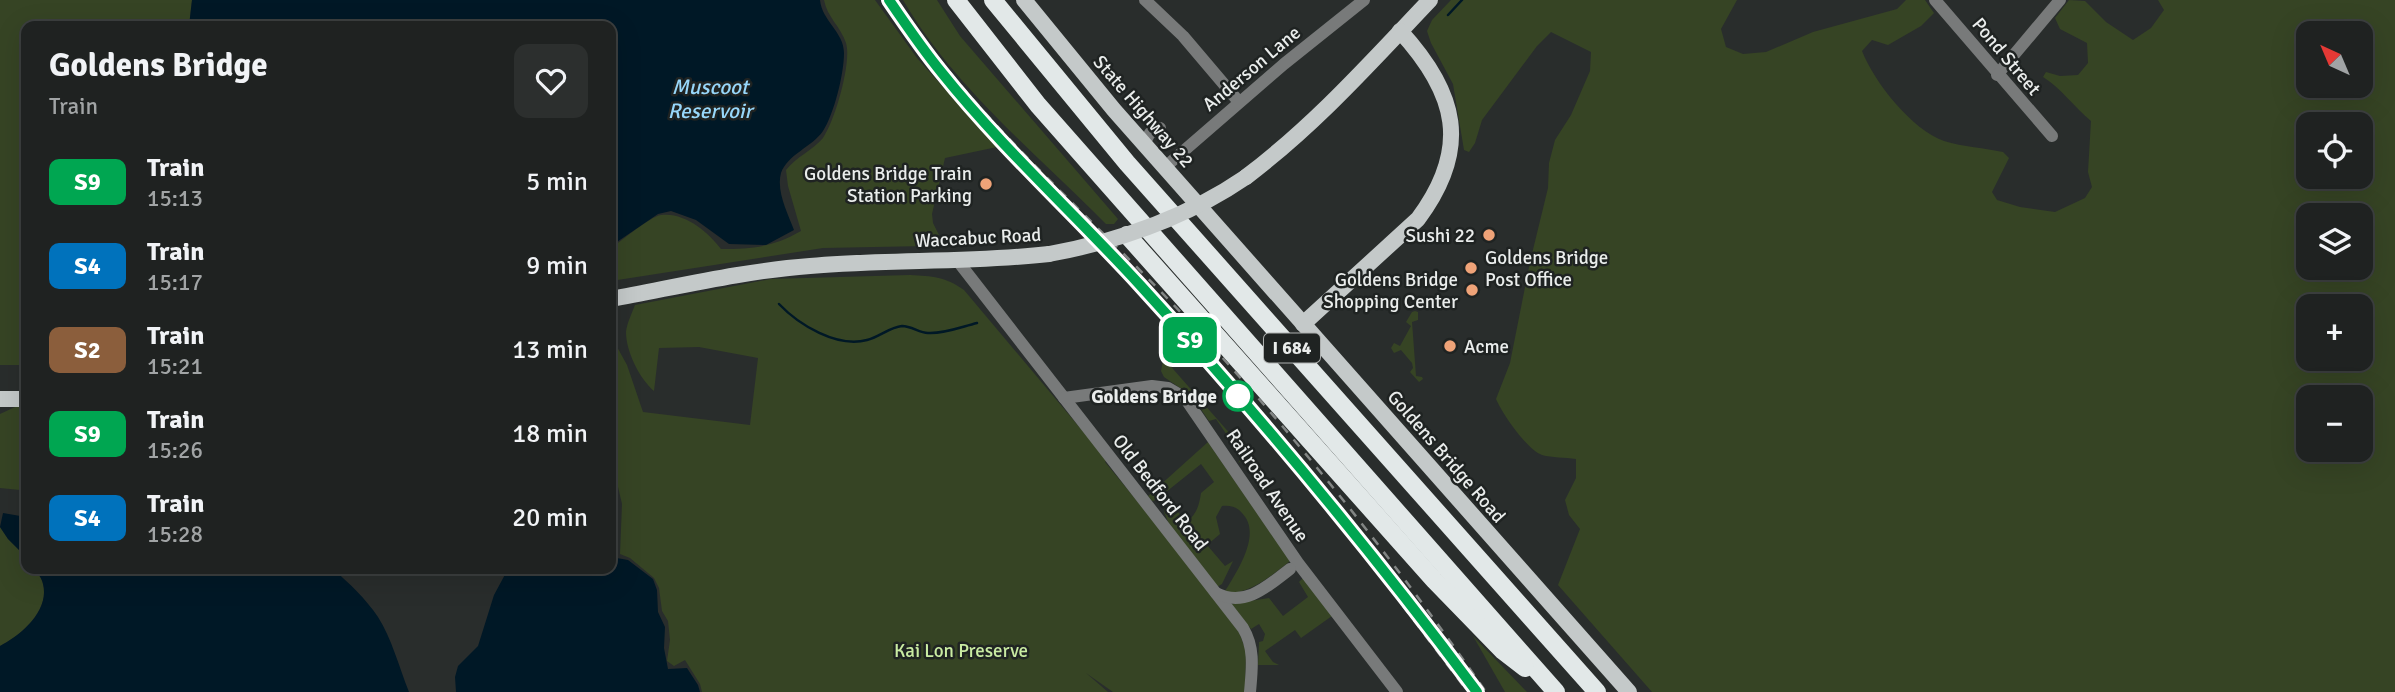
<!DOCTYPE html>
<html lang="en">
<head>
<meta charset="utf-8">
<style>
	:root { --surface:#1f2221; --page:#2c2f2e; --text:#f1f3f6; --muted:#a1a4a5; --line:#3c3f3f }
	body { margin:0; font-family:Signika,sans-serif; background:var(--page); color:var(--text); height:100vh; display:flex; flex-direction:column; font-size:26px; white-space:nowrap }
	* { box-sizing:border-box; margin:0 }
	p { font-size:23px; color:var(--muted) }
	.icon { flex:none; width:38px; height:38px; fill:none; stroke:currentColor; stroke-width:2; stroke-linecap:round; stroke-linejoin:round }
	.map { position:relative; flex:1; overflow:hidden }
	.side { position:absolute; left:21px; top:21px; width:595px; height:553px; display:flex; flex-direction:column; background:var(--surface); border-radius:14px; box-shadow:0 7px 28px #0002,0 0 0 2px var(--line) }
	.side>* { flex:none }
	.badge { padding:0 14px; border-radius:10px; font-size:24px; line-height:46px }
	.needle { width:46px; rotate:316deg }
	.buttons { position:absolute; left:2296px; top:21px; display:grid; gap:14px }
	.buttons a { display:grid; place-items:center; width:77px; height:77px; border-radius:14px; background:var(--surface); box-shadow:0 7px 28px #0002,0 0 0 2px var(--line); font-size:35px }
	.map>.badge { position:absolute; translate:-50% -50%; box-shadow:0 0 0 4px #fff }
	.round { display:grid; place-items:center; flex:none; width:74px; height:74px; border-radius:14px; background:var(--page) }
	.headline { display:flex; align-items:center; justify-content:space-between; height:119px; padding:0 28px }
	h1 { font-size:33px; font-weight:700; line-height:52px }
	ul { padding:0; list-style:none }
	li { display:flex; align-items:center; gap:21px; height:84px; padding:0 28px }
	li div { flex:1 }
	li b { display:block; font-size:26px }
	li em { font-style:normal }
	li .badge { min-width:77px; font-weight:700; text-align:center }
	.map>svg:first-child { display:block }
	.green { fill:#364424; fill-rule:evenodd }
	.water { fill:#001826 }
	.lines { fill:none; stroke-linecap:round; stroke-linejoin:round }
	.stream { stroke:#001826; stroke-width:2.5 }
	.minor { stroke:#787a7a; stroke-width:12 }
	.major { stroke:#c4c9c9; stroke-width:16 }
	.highway { stroke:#e2e8e8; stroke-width:18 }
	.rail { stroke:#828584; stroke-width:2.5; stroke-dasharray:9 9; stroke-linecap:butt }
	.major-bridge { stroke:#c4c9c9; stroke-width:16 }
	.line-casing { stroke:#fff; stroke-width:16 }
	.line { stroke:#00a651; stroke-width:10 }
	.poi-dot { fill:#efa378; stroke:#1f2322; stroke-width:2.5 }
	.stop-dot { fill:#fff; stroke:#00a651; stroke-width:3.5 }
	.labels { text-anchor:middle; stroke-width:5; stroke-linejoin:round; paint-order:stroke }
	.shield { fill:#1f2322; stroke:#adb0af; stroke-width:2 }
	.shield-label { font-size:18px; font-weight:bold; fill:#eaedec }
	.street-label { font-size:19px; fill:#eaedec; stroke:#1f2322 }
	.poi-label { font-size:19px; fill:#eaedec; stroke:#1f2322; text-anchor:end }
	.stop-label { font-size:19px; font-weight:bold; fill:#eaedec; stroke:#1f2322; text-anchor:end }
	.park-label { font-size:19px; fill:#c9eba2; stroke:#1f2322 }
	.water-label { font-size:21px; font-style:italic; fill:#97d7fa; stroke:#1f2322 }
</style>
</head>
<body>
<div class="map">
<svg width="2395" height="692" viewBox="0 0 2395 692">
	<rect width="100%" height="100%" fill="#292d2c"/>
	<!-- green -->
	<g class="green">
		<path d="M0,0H192L189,26H26V365H0Z"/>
		<path d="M824,0H875L917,58L997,147L945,158L932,214L933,223L940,237L937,243L926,246L823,248L611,281V248C623,240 649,217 661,215C685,212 708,232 721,249C753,249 773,247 801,231L788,186L786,170C796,157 813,150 823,138C835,121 852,62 846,43C841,27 827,17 824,0Z"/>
		<path d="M903,0H937L960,36L1118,219L1114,224H1106L1094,212C1027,146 951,82 903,0Z"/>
		<path d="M1451,0H1737L1721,29L1726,47L1743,54L1766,52L1813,32L1897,9L1906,0H1925L1934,13L1921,26L1888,45L1872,40L1862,51C1874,82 1912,130 1944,141C1963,147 1985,148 2003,152L2009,158L1992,192L1997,200L2020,207L2055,212L2085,198L2092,187L2088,172L2091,121C2074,107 2061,88 2043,77L2046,72L2060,76L2078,75L2088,63L2087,43L2060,29L2055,18L2069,0L2085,1L2106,22L2133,40L2151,28L2164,10L2158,0H2395V692H1652L1558,585L1580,529L1569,515L1565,500L1576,478V459C1565,457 1552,458 1542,455C1527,450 1502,413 1496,399L1510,363L1530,262L1548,188L1549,163L1555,140L1571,115L1590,71L1591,52L1551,32L1537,46L1482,120L1475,143L1469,152L1464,150L1453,84L1431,43L1427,31L1432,20ZM2308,33H2361V86H2308ZM2308,124H2361V177H2308ZM2308,215H2361V268H2308ZM2308,306H2361V359H2308ZM2308,397H2361V450H2308Z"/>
		<path d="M910,275C932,276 946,277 964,290L1107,460L1105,462L1165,535L1239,632L1246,651L1245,692H1113L1086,673L1108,692H702L700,684L685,660L674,666L667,661L670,640L668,621L662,611L659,588L654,578L630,558L620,554L622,504L611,457V314L615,316L616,345L627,365L643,412L750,425L758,358L699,347L659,348L654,391C639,378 626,351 626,332C627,323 632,313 635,305L771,279Z"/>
		<path d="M1415,311L1418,312V320L1412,322L1416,376L1422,377L1423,379L1419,382L1410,372L1413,368L1412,363L1401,350L1394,353L1391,348L1394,343L1400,346L1411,326L1406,322L1412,312Z"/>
		<path d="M1165,350L1170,355L1166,361L1247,453L1254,449L1255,452L1238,463L1242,457L1216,419L1209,421L1192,396L1164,377L1161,371Z"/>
		<path d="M26,406V481L20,490L0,488V414L15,407Z"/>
		<path d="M1208,442L1290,561C1271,576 1249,595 1224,593C1236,573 1263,534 1242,513C1237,507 1230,505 1222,506L1216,517L1220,534L1207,545L1225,566L1233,561L1222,584L1217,587L1169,524L1164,512V506L1169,502L1187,522C1197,513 1199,506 1201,493L1214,482L1201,464L1156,500L1152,501L1148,496Z"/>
		<path d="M0,527L8,539L26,557V569H35C38,573 42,579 43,584C50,611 20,636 0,646Z"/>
		<path d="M1303,578L1332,616L1301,638L1295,630L1265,651L1273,662L1279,665H1258L1259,642L1263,641L1265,634L1259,624L1251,629L1231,604L1269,598L1283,616L1308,597L1299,582Z"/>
		<path d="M1473,636L1527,692H1505Z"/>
	</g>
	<!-- water -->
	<g class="water">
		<path d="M192,0H820C822,21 844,32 844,53C844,74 834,114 823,131C812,147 788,154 781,173C776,191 788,214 794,230L766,245L729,244L696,220L671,211L658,214L611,246V26H189Z"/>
		<path d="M3,513L26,517V557L8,539L0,527Z"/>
		<path d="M611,557L628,560L653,579L657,590L658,612L665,627L664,648L668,669L687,668L698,685L700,692H456L455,677L458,666L478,646L494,595L508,569H611Z"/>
		<path d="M35,569H333C349,583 366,599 378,617C392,639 399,667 409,692H0V646C20,636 50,611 43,584C42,579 38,573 35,569Z"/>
	</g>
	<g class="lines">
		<!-- stream -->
		<g class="stream">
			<path d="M1448,15L1462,0"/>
			<path d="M779,304C799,325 837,348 867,340C879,337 890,327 902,326C912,326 919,333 928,333C944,334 961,327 977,323"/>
		</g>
		<!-- minor -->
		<g class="minor">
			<path d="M1145,0L1183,36L1239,102"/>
			<path d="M1935,0L2052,136"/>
			<path d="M1997,75L2060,0"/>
			<path d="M1144,144L1150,133L1160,128"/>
			<path d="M1164,168L1284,64L1364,0"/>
			<path d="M957,260L1243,628C1255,648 1252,669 1250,692"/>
			<path d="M1064,398L1152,386L1168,388L1185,398L1298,563L1397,692"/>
			<path d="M1216,593C1245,608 1268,586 1290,569"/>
		</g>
		<!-- major -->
		<g class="major">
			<path d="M1024,0L1114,110L1629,692"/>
			<path d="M1246,177C1316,124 1370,63 1430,0"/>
			<path d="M611,299C677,287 743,271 810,266C889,259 969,263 1049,254"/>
			<path d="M1303,324L1418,219C1471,148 1457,93 1400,31"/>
			<path d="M0,399H26"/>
		</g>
		<!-- highway -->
		<g class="highway">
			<path d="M956,0L1038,105L1556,692"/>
			<path d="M993,0L1127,163L1597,692"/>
			<path d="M1127,235L1434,580L1503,651L1525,668"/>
		</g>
		<!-- rail -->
		<g class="rail">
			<path d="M895,0C977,121 1086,211 1184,316C1294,433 1394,560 1486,692"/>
			<path d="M1131,275L1257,417L1374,556"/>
			<path d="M1403,606L1468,692"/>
		</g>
		<!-- major-bridge -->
		<path class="major-bridge" d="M1049,254C1120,241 1186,218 1246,177"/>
	</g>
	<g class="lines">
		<!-- line casing -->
		<g class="line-casing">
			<path id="line" d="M889,0C906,25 923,50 942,73C1002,148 1075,214 1140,285C1259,415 1372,551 1477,692"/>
		</g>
		<!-- line -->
		<use href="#line" class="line"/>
	</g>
	<!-- markers -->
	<g class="poi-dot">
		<circle cx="986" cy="184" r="7"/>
		<circle cx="1489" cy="235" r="7"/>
		<circle cx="1471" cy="268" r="7"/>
		<circle cx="1472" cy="290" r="7"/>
		<circle cx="1450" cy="346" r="7"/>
	</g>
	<circle class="stop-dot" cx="1238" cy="396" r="14"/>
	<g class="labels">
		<!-- shield labels -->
		<rect class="shield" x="1264" y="333.5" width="56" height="29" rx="5"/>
		<g class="shield-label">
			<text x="1292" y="354">I 684</text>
		</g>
		<!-- street labels -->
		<g class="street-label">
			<text transform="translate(2007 56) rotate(50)" y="7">Pond Street</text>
			<text transform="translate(1251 68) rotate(-40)" y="7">Anderson Lane</text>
			<text transform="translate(1144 111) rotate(49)" y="7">State Highway 22</text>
			<text transform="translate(978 237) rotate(-3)" y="7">Waccabuc Road</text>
			<text transform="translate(1447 456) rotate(49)" y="7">Goldens Bridge Road</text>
			<text transform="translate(1268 485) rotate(56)" y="7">Railroad Avenue</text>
			<text transform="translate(1161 492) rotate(52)" y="7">Old Bedford Road</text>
		</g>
		<!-- poi labels -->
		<g class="poi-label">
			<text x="972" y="180">Goldens Bridge Train<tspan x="972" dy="22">Station Parking</tspan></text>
			<text x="1475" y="242">Sushi 22</text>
			<text x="1485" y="264" text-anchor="start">Goldens Bridge<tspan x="1485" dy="22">Post Office</tspan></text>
			<text x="1458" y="286">Goldens Bridge<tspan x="1458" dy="22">Shopping Center</tspan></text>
			<text x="1464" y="353" text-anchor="start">Acme</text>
		</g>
		<!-- stop labels -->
		<g class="stop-label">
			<text x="1217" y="403">Goldens Bridge</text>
		</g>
		<!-- park labels -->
		<g class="park-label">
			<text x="961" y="657">Kai Lon Preserve</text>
		</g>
		<!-- water labels -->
		<g class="water-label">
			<text x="710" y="94">Muscoot<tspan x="710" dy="24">Reservoir</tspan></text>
		</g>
	</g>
</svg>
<div class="buttons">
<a><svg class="needle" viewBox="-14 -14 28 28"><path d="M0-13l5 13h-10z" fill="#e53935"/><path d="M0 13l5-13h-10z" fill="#a1a4a5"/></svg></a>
<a><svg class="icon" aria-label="locate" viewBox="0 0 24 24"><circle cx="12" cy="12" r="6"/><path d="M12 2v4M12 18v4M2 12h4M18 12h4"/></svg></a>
<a><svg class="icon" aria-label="layers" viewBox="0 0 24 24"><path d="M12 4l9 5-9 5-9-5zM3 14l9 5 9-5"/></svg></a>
<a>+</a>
<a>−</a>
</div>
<b class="badge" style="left:1190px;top:340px;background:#00a651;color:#fff">S9</b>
<section class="side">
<div class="headline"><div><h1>Goldens Bridge</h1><p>Train</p></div><a class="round"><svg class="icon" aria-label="heart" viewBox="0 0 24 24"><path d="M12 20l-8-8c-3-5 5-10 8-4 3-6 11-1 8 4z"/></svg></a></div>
<ul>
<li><span class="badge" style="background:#00a651;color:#fff">S9</span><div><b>Train</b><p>15:13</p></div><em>5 min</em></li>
<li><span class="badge" style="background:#0072bc;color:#fff">S4</span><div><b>Train</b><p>15:17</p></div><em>9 min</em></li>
<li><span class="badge" style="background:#8b5e3c;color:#fff">S2</span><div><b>Train</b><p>15:21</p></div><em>13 min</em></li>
<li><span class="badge" style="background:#00a651;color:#fff">S9</span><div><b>Train</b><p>15:26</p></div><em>18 min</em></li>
<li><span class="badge" style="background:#0072bc;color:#fff">S4</span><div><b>Train</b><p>15:28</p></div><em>20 min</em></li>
</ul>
</section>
</div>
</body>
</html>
